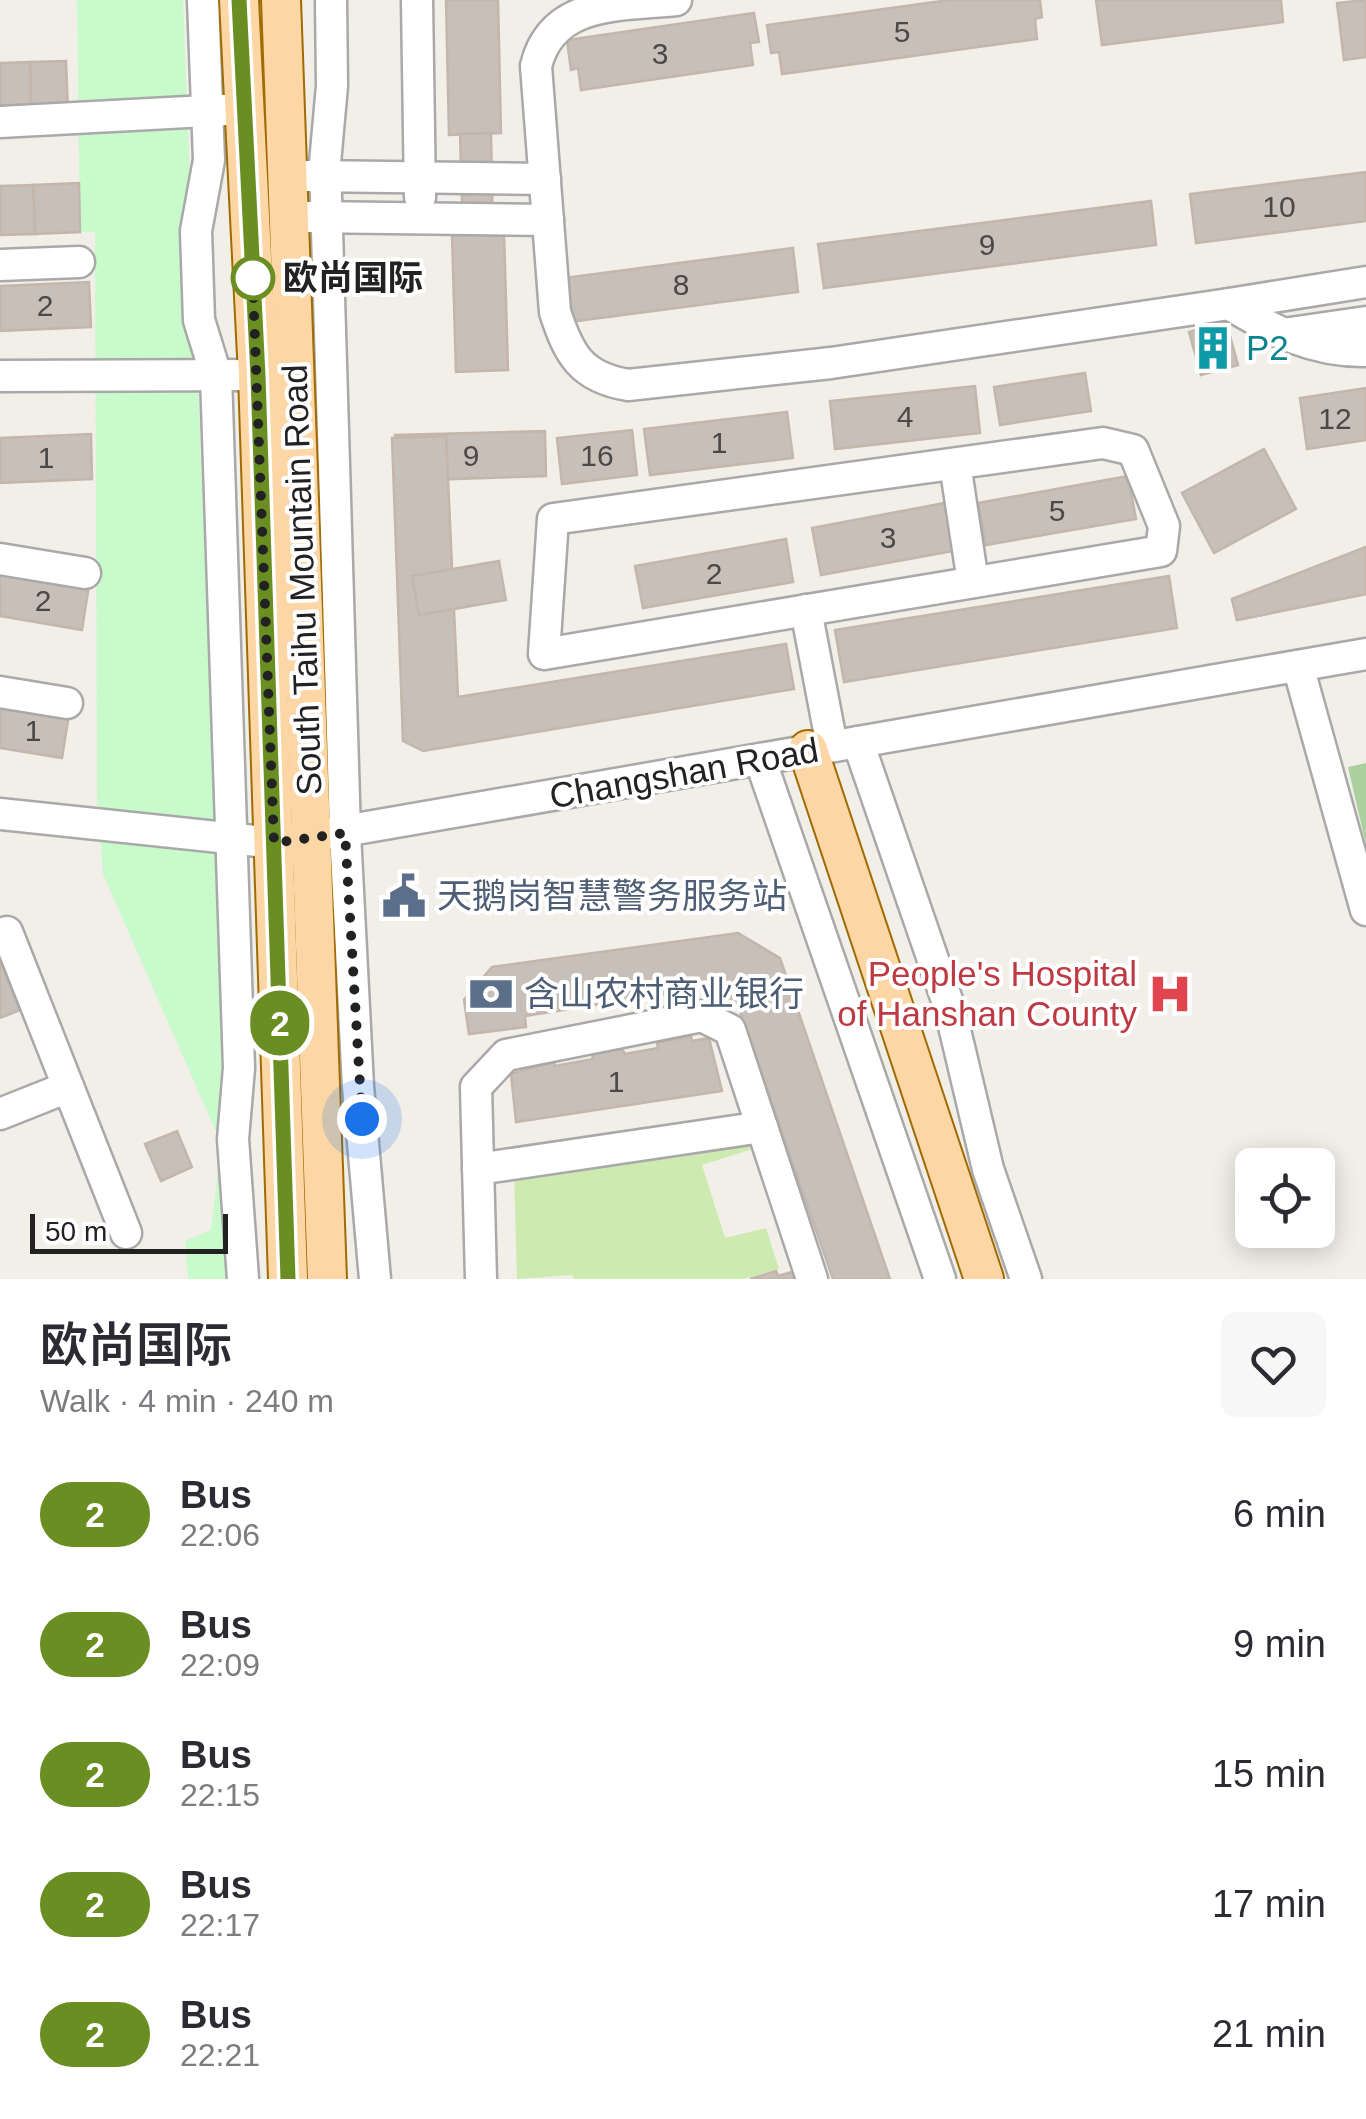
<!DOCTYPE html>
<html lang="en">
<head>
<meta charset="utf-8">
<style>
	:root { --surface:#fff; --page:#f7f7f7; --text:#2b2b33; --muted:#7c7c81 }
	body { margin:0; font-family:Arial,"Noto Sans SC",sans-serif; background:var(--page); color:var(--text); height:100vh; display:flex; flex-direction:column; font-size:38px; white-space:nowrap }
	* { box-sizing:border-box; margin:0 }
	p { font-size:32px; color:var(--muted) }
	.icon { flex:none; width:55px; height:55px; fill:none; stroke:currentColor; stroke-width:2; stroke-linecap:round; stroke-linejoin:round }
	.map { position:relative; height:1279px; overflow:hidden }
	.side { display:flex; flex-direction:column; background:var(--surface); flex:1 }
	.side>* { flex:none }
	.badge { padding:0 20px; border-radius:32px; font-size:35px; line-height:65px }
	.fabs { position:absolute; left:1235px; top:1148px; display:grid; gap:20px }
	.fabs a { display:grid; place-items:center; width:100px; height:100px; border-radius:15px; background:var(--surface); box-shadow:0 5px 25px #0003; font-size:50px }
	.scale { position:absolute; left:30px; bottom:25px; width:198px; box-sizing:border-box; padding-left:10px; border:5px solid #222; border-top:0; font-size:28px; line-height:35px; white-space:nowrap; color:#222; -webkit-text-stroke:8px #fff; paint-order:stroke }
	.you { position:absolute; width:50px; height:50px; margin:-25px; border:8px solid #fff; border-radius:50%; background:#1a73e8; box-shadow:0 0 0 15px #1a73e833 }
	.map>.badge { position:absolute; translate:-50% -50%; box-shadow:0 0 0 5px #fff }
	.round { display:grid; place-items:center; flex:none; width:105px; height:105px; border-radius:15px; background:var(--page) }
	.headline { display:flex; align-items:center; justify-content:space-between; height:170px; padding:0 40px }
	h1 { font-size:48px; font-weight:600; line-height:75px }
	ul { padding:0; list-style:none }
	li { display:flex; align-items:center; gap:30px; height:130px; padding:0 40px }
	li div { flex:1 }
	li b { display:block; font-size:38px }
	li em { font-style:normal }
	li .badge { min-width:110px; font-weight:700; text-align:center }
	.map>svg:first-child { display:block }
	.grass { fill:#cdebb0 }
	.forest { fill:#add19e }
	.park { fill:#c8facc }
	.building { fill:#c7bfb8; stroke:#c4b6ab; stroke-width:2.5 }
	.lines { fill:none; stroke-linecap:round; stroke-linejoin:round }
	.minor-casing { stroke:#a9a9a9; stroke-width:35 }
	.major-casing { stroke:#a06b00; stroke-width:42 }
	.minor { stroke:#fff; stroke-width:30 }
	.major { stroke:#fcd6a4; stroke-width:38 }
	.line-casing { stroke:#fff; stroke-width:22 }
	.line { stroke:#6b8e23; stroke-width:15 }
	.walk { stroke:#222; stroke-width:10; stroke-dasharray:0 18 }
	.stop-dot { fill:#fff; stroke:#6b8e23; stroke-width:5 }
	.labels { text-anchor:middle; stroke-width:8; stroke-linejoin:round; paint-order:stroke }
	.number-label { font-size:30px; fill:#4b4948 }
	.stop-label { font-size:35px; font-weight:bold; fill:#222; stroke:#fff; text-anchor:start }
	.culture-label { font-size:35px; fill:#0d838f; stroke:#fff; text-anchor:start }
	.street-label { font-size:35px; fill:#222; stroke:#fff }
	.service-label { font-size:35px; fill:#4e5e75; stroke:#fff; text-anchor:start }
	.health-label { font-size:35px; fill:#be3a42; stroke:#fff; text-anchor:end }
</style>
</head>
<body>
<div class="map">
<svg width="1366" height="1279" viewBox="0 0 1366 1279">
	<rect width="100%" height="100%" fill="#f2efe9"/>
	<!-- grass -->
	<path class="grass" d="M738,1133L762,1146L702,1165L725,1238L766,1228L779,1269L743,1279H574L572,1275L517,1279L514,1172Z"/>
	<!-- forest -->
	<path class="forest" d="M1366,763V845L1348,767Z"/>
	<!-- park -->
	<path class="park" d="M77,0H183L233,1279H188L185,1241L211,1230L221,1143L103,874L97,797L95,232H80Z"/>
	<!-- building -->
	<g class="building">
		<path d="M446,0H498L501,133L449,135Z"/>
		<path d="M949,0H1040L1042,17L1035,19L1037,39L782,74L779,52L771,53L767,25Z"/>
		<path d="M1096,0H1281L1283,22L1102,45Z"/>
		<path d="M1366,0V57L1344,60L1337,3Z"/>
		<path d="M754,13L759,42L750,43L753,65L581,90L578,68L571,70L567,40Z"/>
		<path d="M66,61L68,110L31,111L30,62Z"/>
		<path d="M30,62L31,111L0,112V63Z"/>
		<path d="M491,133L493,234L463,235L460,134Z"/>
		<path d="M1366,172V221L1196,243L1190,194Z"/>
		<path d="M79,183L80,232L35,234L33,185Z"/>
		<path d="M33,185L35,234L0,235V186Z"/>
		<path d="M1151,201L1156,245L824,288L818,244Z"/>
		<path d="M504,233L508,370L456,372L452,235Z"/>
		<path d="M793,248L798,292L569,322L564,278Z"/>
		<path d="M89,282L91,327L0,331V286Z"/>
		<path d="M1226,321L1238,365L1201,375L1189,332Z"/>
		<path d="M1085,373L1091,411L1000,425L994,387Z"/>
		<path d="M975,386L980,433L835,449L830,401Z"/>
		<path d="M1366,388V440L1307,449L1300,398Z"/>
		<path d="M787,412L793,458L650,475L644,429Z"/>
		<path d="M632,430L637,475L562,484L557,438Z"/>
		<path d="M545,431L546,476L396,481L395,435Z"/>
		<path d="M91,434L92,479L0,483V438Z"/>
		<path d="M446,436L458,697L786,644L794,689L423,751L403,741L392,438Z"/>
		<path d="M1264,449L1296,509L1214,553L1182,493Z"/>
		<path d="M1128,476L1136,519L986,545L978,503Z"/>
		<path d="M955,501L964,549L821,575L812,528Z"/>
		<path d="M786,539L793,582L643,608L635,566Z"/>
		<path d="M1366,547V594L1237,620L1232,599Z"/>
		<path d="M1366,547V594L1237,620L1232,599Z"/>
		<path d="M499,561L506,600L419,615L412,576Z"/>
		<path d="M0,570L89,585L82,630L0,616Z"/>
		<path d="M1169,576L1177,628L844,682L835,630Z"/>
		<path d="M0,702L69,714L62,758L0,748Z"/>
		<path d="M408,882L419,892L400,911L390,900Z"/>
		<path d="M738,933L780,958L890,1279H833L738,1006L703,988L525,1016L526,1027L469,1034L464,1000L492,967Z"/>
		<path d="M0,961L20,1010L0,1018Z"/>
		<path d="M691,1036L692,1041L709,1038L722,1091L516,1122L511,1074L554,1062L555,1066L593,1059L592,1054L622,1049L625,1054L658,1048L657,1043Z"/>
		<path d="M177,1131L192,1167L161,1181L145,1144Z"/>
		<path d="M776,1271L778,1276L795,1271L797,1279H750Z"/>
	</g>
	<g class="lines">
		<!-- minor casing -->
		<g class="minor-casing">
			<g id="minor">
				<path d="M203,0L209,160L196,231L199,320L216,375L239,1068L233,1139L243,1279"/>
				<path d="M331,0L332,86L325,163L345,833L358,1086L375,1279"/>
				<path d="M417,0L420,197"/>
				<path d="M676,0C619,6 552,0 536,66L555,312C569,355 581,377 628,385L831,363L1229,304C1273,331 1313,352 1366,351"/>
				<path d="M0,122L225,110"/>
				<path d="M308,176L545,179"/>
				<path d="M307,217L548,220"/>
				<path d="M0,265L79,262"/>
				<path d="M1229,304L1366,282"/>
				<path d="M1290,333L1366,322"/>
				<path d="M0,376L258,375"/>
				<path d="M1103,443L1133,450L1164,526L1161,551L544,654L553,519Z"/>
				<path d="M955,464L973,582"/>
				<path d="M0,559L85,573"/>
				<path d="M806,610L832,746"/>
				<path d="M1298,666L1366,910"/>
				<path d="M0,692L67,703"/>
				<path d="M858,742L950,1009L988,1169L1026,1279"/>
				<path d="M760,759L940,1279"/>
				<path d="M0,814L275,843L1366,654"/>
				<path d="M7,932L126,1233"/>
				<path d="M0,1114L68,1087"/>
				<path d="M478,1169L762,1127"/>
				<path d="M481,1279L476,1087L506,1055L702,1016L730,1030L812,1279"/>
			</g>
		</g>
		<!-- major casing -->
		<g class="major-casing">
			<g id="major">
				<path d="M239,0L258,375L288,1279"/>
				<path d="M281,0L327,1279"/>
				<path d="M808,750L984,1279"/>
			</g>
		</g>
		<!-- minor -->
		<use href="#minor" class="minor"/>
		<!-- major -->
		<use href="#major" class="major"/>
	</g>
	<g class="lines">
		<!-- line casing -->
		<g class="line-casing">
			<path id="line" d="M239,0L258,376L288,1279"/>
		</g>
		<!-- line -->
		<use href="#line" class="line"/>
		<!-- walk -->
		<path class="walk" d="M253,278L252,261L274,843L345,833L362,1119"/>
	</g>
	<!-- icons -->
	<defs>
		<g id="building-bare" transform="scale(3.45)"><path d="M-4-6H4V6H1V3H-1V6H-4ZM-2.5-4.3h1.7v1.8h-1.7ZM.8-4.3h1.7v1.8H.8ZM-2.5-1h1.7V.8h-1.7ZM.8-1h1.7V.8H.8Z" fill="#0f9aa8" stroke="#fff" stroke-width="2.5" paint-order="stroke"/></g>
		<g id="civic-bare" transform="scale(3.45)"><path d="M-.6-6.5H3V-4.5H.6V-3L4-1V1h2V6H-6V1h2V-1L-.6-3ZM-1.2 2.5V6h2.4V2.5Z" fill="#5c6f8a" stroke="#fff" stroke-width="2.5" paint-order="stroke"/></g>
		<g id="bank-bare" transform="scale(3.45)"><path d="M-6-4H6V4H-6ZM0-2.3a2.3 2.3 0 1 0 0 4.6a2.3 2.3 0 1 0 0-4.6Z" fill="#5c6f8a" stroke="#fff" stroke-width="2.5" paint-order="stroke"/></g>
		<g id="hospital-bare" transform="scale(3.45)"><path d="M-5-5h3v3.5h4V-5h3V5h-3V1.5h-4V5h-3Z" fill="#e0444e" stroke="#fff" stroke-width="2.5" paint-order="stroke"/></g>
	</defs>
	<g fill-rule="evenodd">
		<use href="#building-bare" x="1213" y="348"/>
		<use href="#civic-bare" x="404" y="896"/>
		<use href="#bank-bare" x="491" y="994"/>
		<use href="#hospital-bare" x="1170" y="994"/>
	</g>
	<!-- markers -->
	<circle class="stop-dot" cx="253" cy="278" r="20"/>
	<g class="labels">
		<!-- number labels -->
		<g class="number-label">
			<text x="902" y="42">5</text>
			<text x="660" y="64">3</text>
			<text x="1279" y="217">10</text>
			<text x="987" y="255">9</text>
			<text x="681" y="295">8</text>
			<text x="45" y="316">2</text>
			<text x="905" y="427">4</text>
			<text x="1335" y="429">12</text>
			<text x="719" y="453">1</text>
			<text x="471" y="466">9</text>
			<text x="597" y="466">16</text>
			<text x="46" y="468">1</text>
			<text x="1057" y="521">5</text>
			<text x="888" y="548">3</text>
			<text x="714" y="584">2</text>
			<text x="43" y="611">2</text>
			<text x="33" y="741">1</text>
			<text x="616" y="1092">1</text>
		</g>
		<!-- stop labels -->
		<g class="stop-label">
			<text x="283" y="290">欧尚国际</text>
		</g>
		<!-- culture labels -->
		<g class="culture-label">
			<text x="1246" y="360">P2</text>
		</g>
		<!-- street labels -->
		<g class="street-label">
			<text transform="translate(302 580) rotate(-92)" y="12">South Taihu Mountain Road</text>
			<text transform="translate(684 773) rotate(-10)" y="12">Changshan Road</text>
		</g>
		<!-- service labels -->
		<g class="service-label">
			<text x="437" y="908">天鹅岗智慧警务服务站</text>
			<text x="524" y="1006">含山农村商业银行</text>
		</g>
		<!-- health labels -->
		<g class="health-label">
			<text x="1137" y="986">People's Hospital<tspan x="1137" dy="40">of Hanshan County</tspan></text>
		</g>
	</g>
</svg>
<div class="fabs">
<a><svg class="icon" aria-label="locate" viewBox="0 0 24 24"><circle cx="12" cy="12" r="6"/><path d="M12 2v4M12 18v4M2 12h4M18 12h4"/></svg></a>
</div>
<div class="scale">50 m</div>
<div class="you" style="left:362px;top:1119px"></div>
<b class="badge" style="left:280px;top:1023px;background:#6b8e23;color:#fff">2</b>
</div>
<section class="side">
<div class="headline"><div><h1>欧尚国际</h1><p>Walk · 4 min · 240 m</p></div><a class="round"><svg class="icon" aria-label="heart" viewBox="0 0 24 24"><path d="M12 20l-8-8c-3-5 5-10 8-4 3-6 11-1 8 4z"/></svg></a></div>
<ul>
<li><span class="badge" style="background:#6b8e23;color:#fff">2</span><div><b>Bus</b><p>22:06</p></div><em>6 min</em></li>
<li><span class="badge" style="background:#6b8e23;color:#fff">2</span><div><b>Bus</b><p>22:09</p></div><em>9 min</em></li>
<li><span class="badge" style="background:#6b8e23;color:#fff">2</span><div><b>Bus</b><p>22:15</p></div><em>15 min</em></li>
<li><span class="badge" style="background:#6b8e23;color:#fff">2</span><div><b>Bus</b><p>22:17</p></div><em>17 min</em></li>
<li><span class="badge" style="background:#6b8e23;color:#fff">2</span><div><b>Bus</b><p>22:21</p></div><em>21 min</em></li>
</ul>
</section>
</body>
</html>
